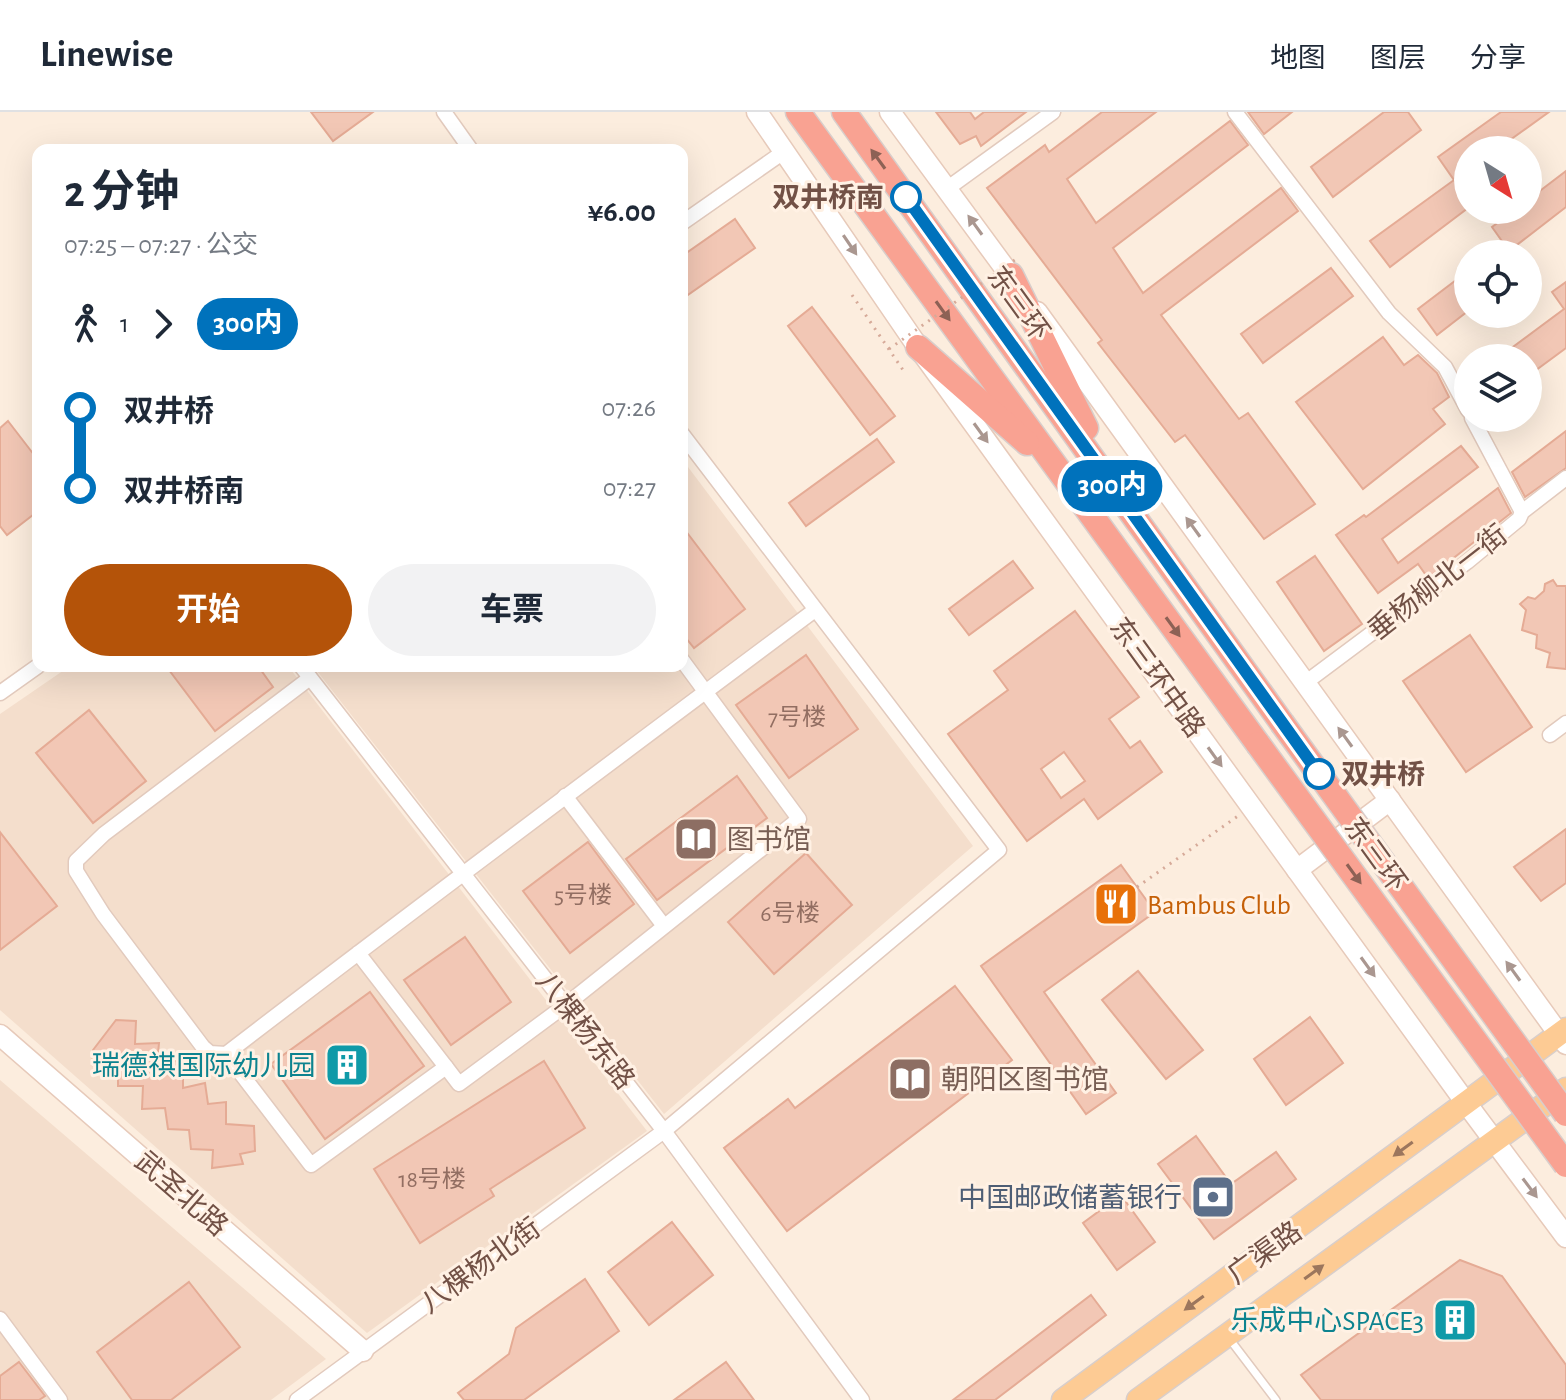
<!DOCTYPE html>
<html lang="zh">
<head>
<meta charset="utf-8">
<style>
	:root { --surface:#fff; --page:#f2f2f3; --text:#1f2937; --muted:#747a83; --line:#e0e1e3; --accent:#b45309 }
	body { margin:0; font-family:"Alegreya Sans","Noto Sans SC",sans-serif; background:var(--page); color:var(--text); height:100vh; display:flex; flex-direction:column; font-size:30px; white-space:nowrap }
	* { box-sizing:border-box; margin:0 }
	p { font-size:26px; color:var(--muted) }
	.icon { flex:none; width:44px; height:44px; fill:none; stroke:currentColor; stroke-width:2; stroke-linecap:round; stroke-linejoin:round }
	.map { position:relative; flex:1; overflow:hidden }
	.panel { position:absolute; left:32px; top:32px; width:656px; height:528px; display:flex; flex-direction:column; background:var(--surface); border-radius:16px; box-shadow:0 8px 32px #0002 }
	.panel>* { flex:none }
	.badge { padding:0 16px; border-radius:26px; font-size:28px; line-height:52px }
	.needle { width:52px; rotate:143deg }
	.controls { position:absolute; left:1454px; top:24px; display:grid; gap:16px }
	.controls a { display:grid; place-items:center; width:88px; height:88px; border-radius:50%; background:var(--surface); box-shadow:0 8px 32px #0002; font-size:40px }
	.map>.badge { position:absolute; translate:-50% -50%; box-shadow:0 0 0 4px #fff }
	.legs { display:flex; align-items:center; gap:12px; height:88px; padding:0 32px; font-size:26px }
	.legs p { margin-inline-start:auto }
	.headline { display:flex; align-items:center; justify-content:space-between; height:136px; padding:0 32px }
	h1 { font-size:44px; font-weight:700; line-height:60px }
	.action { display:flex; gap:16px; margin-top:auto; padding:16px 32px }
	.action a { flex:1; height:92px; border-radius:48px; background:var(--accent); color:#fff; font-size:32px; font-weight:700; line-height:92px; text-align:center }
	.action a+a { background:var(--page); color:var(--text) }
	ul { padding:0 32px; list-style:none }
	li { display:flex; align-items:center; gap:28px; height:80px; font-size:30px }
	li i { display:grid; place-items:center; width:12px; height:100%; margin:0 10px; background:currentColor }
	li i::after { content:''; width:20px; height:20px; margin:-10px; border:6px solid; border-radius:50%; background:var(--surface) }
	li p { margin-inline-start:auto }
	li:first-child i { background:linear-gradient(#0000 50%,currentColor 0) }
	li:last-child i { background:linear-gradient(currentColor 50%,#0000 0) }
	header { display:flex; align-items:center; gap:48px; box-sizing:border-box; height:112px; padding:0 40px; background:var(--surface); border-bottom:2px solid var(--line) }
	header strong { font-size:38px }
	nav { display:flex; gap:44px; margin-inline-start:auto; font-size:28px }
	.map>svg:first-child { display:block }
	.residential { fill:#f4decc }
	.building { fill:#f2c7b5; stroke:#e5ab95; stroke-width:2; fill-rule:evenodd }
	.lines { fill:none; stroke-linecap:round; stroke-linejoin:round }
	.lane-casing { stroke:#e2cabd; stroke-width:10 }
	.street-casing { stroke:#e2cabd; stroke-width:17 }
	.secondary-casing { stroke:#e7caba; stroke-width:23 }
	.primary-casing { stroke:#d8cecb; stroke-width:25 }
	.highway-casing { stroke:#d8cecb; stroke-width:27 }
	.path { stroke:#d6aa99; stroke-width:3; stroke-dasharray:2 6; stroke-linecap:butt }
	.lane { stroke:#fff; stroke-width:7 }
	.street { stroke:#fff; stroke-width:14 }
	.secondary { stroke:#fff; stroke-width:20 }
	.primary { stroke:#fdcb94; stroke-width:22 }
	.highway { stroke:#f9a292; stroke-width:24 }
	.highway-bridge-casing { stroke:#d8cecb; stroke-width:27; stroke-linecap:butt }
	.path-bridge { stroke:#d6aa99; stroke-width:3; stroke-dasharray:2 6; stroke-linecap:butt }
	.highway-bridge { stroke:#f9a292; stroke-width:24 }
	.oneway { fill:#8d6155 }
	.oneway2 { fill:#aa9790 }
	.oneway3 { fill:#9c765d }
	.line-1-casing { stroke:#fff; stroke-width:18 }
	.line-1 { stroke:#0072bc; stroke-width:12 }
	.stop-1-dot { fill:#fff; stroke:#0072bc; stroke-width:4 }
	.labels { text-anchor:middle; stroke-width:6; stroke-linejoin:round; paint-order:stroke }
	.number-label { font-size:24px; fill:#926e62 }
	.stop-label { font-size:28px; font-weight:bold; fill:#725146; stroke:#fff1e4; text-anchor:end }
	.street-label { font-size:28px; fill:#725146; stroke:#fff1e4 }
	.education-label { font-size:28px; fill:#785e54; stroke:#fff1e4; text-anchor:start }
	.food-label { font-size:28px; fill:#c56008; stroke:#fff1e4; text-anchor:start }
	.culture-label { font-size:28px; fill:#0d838f; stroke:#fff1e4; text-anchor:end }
	.service-label { font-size:28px; fill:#4e5e75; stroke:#fff1e4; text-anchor:end }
</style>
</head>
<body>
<header>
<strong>Linewise</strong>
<nav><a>地图</a><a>图层</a><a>分享</a></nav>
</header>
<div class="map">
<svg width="1566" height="1288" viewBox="0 0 1566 1288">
	<rect width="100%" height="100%" fill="#fcedde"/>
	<!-- residential -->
	<g class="residential">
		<path d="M682,347L973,734L664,1002L313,554H682Z"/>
		<path d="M70,554H288L647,1019L367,1221L0,898V602Z"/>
		<path d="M0,968L326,1247L271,1288H0Z"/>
	</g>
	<!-- building -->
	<g class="building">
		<path d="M311,0H373L333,29Z"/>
		<path d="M936,0H970L975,7L984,0H1026L981,34L976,24L960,32Z"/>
		<path d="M1102,0H1156L1067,67L1096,111L1230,9L1248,33L1113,136L1143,181L1281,76L1298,99L1161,203L1239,307L1248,301L1315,392L1264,427L1185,323L1175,330L1098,231L1102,228L987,76L1045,33L1049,40Z"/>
		<path d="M1248,0H1292L1264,22Z"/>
		<path d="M1384,0H1408L1421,18L1333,85L1311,55Z"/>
		<path d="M1501,0H1549L1496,38H1468V58L1454,68L1438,45Z"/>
		<path d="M1566,59V95L1509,139L1492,115L1515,98H1528V88Z"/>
		<path d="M1454,68L1468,83V96L1390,155L1370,129Z"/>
		<path d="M735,107L755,136L682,187V144Z"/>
		<path d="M1331,156L1353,184L1263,251L1241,222Z"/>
		<path d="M1468,159V199L1437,223L1418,197Z"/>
		<path d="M1566,170V236L1528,264V246H1498L1564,197L1552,180Z"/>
		<path d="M812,195L895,304L870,323L788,214Z"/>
		<path d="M1383,225L1404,253L1418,243L1437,261L1449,285L1433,297L1445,312L1363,377L1296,290Z"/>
		<path d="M8,309L38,348V399L7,423L0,414V316Z"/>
		<path d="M1566,319V356L1525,385L1512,360Z"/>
		<path d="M877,327L894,350L806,414L789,391Z"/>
		<path d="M1461,334L1478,355L1382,427L1398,451L1498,376L1511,401L1428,466L1418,452L1378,481L1336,423L1364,403L1366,405Z"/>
		<path d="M682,414L745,497L694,536L682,521Z"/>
		<path d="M1315,444L1362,512L1324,539L1277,470Z"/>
		<path d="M1013,449L1033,476L969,523L949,497Z"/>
		<path d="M1553,468L1557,474H1566V557L1547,555L1550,541L1536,536L1537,523L1522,518L1526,498L1520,492L1528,485L1535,487L1544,479L1545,472Z"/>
		<path d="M1075,499L1139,585L1109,607L1130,636L1140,629L1162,660L1098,707L1084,687L1027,729L948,622L1008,578L994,559ZM1064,640L1085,669L1061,686L1041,657Z"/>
		<path d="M1470,523L1532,615L1466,660L1403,569Z"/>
		<path d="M806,543L858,617L789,666L736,593Z"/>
		<path d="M166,554H258L273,575L215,619Z"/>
		<path d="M89,598L146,669L93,711L36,641Z"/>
		<path d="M737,664L767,706L657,788L626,747Z"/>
		<path d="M1566,717V771L1541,789L1514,755Z"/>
		<path d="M0,720L57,794L0,838Z"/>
		<path d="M588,730L634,792L570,841L523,779Z"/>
		<path d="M806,741L852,793L774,862L728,810Z"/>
		<path d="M1121,753L1155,800L1044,880L1116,981L1086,1002L981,854Z"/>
		<path d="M465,825L511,890L451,933L404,868Z"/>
		<path d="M1138,859L1203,938L1166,967L1102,888Z"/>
		<path d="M955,874L1012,948L787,1119L724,1036L788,987L795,996Z"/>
		<path d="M370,880L424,954L325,1027L271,952Z"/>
		<path d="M1310,905L1343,951L1286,993L1254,947Z"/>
		<path d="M116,908L136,909L135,932L159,931L157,952L183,948V976L205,971L208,992L226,990V1012L254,1014L255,1039L240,1042L243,1052L212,1056L213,1038L191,1037L189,1018L168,1017L165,996L142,997L143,974H118V955L92,953L93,938Z"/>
		<path d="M544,949L585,1016L490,1077L494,1084L420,1131L374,1057Z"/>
		<path d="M1196,1024L1231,1072L1276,1040L1296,1067L1214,1127L1158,1052Z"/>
		<path d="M1121,1083L1155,1130L1117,1158L1083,1111Z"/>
		<path d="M672,1110L713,1163L649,1213L608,1160Z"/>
		<path d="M1460,1148L1502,1164L1566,1253V1288H1321L1301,1263Z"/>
		<path d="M585,1167L619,1219L524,1288H464L458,1281L509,1242L516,1216Z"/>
		<path d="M189,1170L240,1235L171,1288H132L97,1240Z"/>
		<path d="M1091,1183L1106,1203L995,1288H953Z"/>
		<path d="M19,1250L45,1284L39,1288H0V1264Z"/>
		<path d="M726,1250L754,1288H674Z"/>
	</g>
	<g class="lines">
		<!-- lane casing -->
		<g class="lane-casing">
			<path id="lane" d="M1228,1225L1276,1288"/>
		</g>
		<!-- street casing -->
		<g class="street-casing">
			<g id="street">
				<path d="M444,0L471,38"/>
				<path d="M1235,0L1389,201L1445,255L1468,298"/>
				<path d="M948,76L1053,0"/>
				<path d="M682,111L785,39"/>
				<path d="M1472,306L1522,400"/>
				<path d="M301,554L664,1019L862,1288"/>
				<path d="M1305,571L1467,450L1519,407L1522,400L1566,366"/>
				<path d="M0,581L38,554"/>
				<path d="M1550,623L1566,611"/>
				<path d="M565,684L664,814"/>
				<path d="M358,841L446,955L311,1053L226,942C421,792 618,645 815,498"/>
				<path d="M226,942L210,941L203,935L103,802L76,759V749L104,722L310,566"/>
				<path d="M446,955L459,972L567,892L799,707L682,548"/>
				<path d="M0,1207L60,1288"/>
				<path d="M297,1288L664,1019L999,738L682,322"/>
			</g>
		</g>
		<!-- secondary casing -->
		<g class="secondary-casing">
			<g id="secondary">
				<path d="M757,0L918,235L1466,991L1566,1125"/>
				<path d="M890,0L1018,174"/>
				<path d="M1037,200L1566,932"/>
				<path d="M1297,758L1390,688"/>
				<path d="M0,923L363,1239"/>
			</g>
		</g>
		<!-- primary casing -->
		<g class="primary-casing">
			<g id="primary">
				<path d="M1063,1288L1566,917"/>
				<path d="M1138,1288L1566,977"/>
			</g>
		</g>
		<!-- highway casing -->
		<g class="highway-casing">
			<g id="highway">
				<path d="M798,0L1258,632"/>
				<path d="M844,0L1282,611"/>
				<path d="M1011,163L1086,316"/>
				<path d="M918,235L1027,331"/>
			</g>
		</g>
		<!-- path -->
		<g class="path">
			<path d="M852,183L903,258"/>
			<path d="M1137,775L1238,704"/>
		</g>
		<!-- lane -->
		<use href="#lane" class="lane"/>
		<!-- street -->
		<use href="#street" class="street"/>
		<!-- secondary -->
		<use href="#secondary" class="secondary"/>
		<!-- primary -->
		<use href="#primary" class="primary"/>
		<!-- highway -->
		<use href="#highway" class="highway"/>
		<!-- highway-bridge casing -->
		<g class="highway-bridge-casing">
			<g id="highway-bridge">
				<path d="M1282,611L1566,1002"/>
				<path d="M1258,632L1566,1053"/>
			</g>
		</g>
		<!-- path-bridge -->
		<path class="path-bridge" d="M889,237L1019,145"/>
		<!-- highway-bridge -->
		<use href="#highway-bridge" class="highway-bridge"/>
	</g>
	<!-- one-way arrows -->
	<defs><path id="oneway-solid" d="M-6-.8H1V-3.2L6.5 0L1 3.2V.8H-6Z" transform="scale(2)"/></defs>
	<g class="oneway">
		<use href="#oneway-solid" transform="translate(878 47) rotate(-126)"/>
		<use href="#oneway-solid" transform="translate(943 199) rotate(54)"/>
		<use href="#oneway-solid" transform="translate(1173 515) rotate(54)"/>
		<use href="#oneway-solid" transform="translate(1354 762) rotate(54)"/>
	</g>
	<g class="oneway2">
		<use href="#oneway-solid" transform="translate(975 113) rotate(-126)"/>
		<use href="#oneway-solid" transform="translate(850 133) rotate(56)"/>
		<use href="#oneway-solid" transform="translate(981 321) rotate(54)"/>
		<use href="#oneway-solid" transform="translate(1193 415) rotate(-126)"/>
		<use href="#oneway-solid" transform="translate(1345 625) rotate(-126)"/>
		<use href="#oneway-solid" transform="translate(1215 645) rotate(54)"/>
		<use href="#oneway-solid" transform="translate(1368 855) rotate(54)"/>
		<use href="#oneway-solid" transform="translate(1513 859) rotate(-126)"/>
		<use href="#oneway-solid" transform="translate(1530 1076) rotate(53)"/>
	</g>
	<g class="oneway3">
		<use href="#oneway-solid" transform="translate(1403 1037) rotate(144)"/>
		<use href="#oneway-solid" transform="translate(1314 1160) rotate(-36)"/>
		<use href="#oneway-solid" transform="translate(1194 1191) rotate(144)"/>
	</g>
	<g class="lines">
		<!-- line-1 casing -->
		<g class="line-1-casing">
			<path id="line-1" d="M906,85L1319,662"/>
		</g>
		<!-- line-1 -->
		<use href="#line-1" class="line-1"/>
	</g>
	<!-- icons -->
	<defs>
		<g id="library-square" transform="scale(2.3)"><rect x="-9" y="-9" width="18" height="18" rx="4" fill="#8d6e63" stroke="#fff1e4"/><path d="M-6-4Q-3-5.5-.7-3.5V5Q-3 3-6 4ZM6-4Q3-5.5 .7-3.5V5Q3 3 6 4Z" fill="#fff"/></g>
		<g id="restaurant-square" transform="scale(2.3)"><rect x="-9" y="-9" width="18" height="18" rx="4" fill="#e8710a" stroke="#fff1e4"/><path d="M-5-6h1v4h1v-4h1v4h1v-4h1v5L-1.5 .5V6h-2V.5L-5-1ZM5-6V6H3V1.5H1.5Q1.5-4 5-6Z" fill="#fff"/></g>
		<g id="building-square" transform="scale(2.3)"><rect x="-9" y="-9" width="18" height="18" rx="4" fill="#0f9aa8" stroke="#fff1e4"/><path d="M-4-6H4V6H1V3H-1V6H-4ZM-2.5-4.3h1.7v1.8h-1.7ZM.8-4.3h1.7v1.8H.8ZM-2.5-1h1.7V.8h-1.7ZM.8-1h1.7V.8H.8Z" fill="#fff"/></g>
		<g id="bank-square" transform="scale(2.3)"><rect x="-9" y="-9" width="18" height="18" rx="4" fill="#5c6f8a" stroke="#fff1e4"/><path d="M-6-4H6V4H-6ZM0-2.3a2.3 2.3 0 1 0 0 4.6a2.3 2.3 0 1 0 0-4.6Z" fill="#fff"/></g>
	</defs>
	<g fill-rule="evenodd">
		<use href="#library-square" x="696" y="727"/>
		<use href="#restaurant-square" x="1116" y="792"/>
		<use href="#building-square" x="347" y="953"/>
		<use href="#library-square" x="910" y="967"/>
		<use href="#bank-square" x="1213" y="1085"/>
		<use href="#building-square" x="1455" y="1208"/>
	</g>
	<!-- markers -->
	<g class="stop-1-dot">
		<circle cx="906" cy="85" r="14"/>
		<circle cx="1319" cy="662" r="14"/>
	</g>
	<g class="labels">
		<!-- number labels -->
		<g class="number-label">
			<text x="797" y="613">7号楼</text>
			<text x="583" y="791">5号楼</text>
			<text x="790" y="809">6号楼</text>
			<text x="432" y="1075">18号楼</text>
		</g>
		<!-- stop labels -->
		<g class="stop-label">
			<text x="884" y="95">双井桥南</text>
			<text x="1341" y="672" text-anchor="start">双井桥</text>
		</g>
		<!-- street labels -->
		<g class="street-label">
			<text transform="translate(1019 191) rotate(54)" y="10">东三环</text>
			<text transform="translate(1437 470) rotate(-38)" y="10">垂杨柳北一街</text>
			<text transform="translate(1158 565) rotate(54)" y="10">东三环中路</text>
			<text transform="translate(1376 742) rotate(54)" y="10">东三环</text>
			<text transform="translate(586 918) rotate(52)" y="10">八棵杨东路</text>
			<text transform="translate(182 1081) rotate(41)" y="10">武圣北路</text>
			<text transform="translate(1264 1140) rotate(-36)" y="10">广渠路</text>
			<text transform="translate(480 1153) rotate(-36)" y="10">八棵杨北街</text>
		</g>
		<!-- education labels -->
		<g class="education-label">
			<text x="727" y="737">图书馆</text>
			<text x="941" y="977">朝阳区图书馆</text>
		</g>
		<!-- food labels -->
		<g class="food-label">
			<text x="1147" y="802">Bambus Club</text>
		</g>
		<!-- culture labels -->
		<g class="culture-label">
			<text x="316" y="963">瑞德祺国际幼儿园</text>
			<text x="1424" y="1218">乐成中心SPACE3</text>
		</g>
		<!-- service labels -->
		<g class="service-label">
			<text x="1182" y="1095">中国邮政储蓄银行</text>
		</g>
	</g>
</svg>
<div class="controls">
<a><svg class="needle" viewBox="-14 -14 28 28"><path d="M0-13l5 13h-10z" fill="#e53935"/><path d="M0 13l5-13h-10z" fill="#747a83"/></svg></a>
<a><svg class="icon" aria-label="locate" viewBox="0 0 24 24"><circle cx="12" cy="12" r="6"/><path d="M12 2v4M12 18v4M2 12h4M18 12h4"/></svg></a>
<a><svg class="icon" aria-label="layers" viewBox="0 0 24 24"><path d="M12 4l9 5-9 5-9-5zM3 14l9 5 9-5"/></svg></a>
</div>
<b class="badge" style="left:1112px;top:374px;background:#0072bc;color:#fff">300内</b>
<section class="panel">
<div class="headline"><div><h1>2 分钟</h1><p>07:25 – 07:27 · 公交</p></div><b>¥6.00</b></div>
<div class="legs"><svg class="icon" aria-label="walk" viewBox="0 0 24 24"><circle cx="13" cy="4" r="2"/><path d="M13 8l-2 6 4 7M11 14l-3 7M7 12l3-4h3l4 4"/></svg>1<svg class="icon" aria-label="forward" viewBox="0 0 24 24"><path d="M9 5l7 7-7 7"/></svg><b class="badge" style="background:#0072bc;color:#fff">300内</b></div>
<ul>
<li><i style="color:#0072bc"></i><b>双井桥</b><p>07:26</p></li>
<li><i style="color:#0072bc"></i><b>双井桥南</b><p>07:27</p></li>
</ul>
<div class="action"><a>开始</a><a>车票</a></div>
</section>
</div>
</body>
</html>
